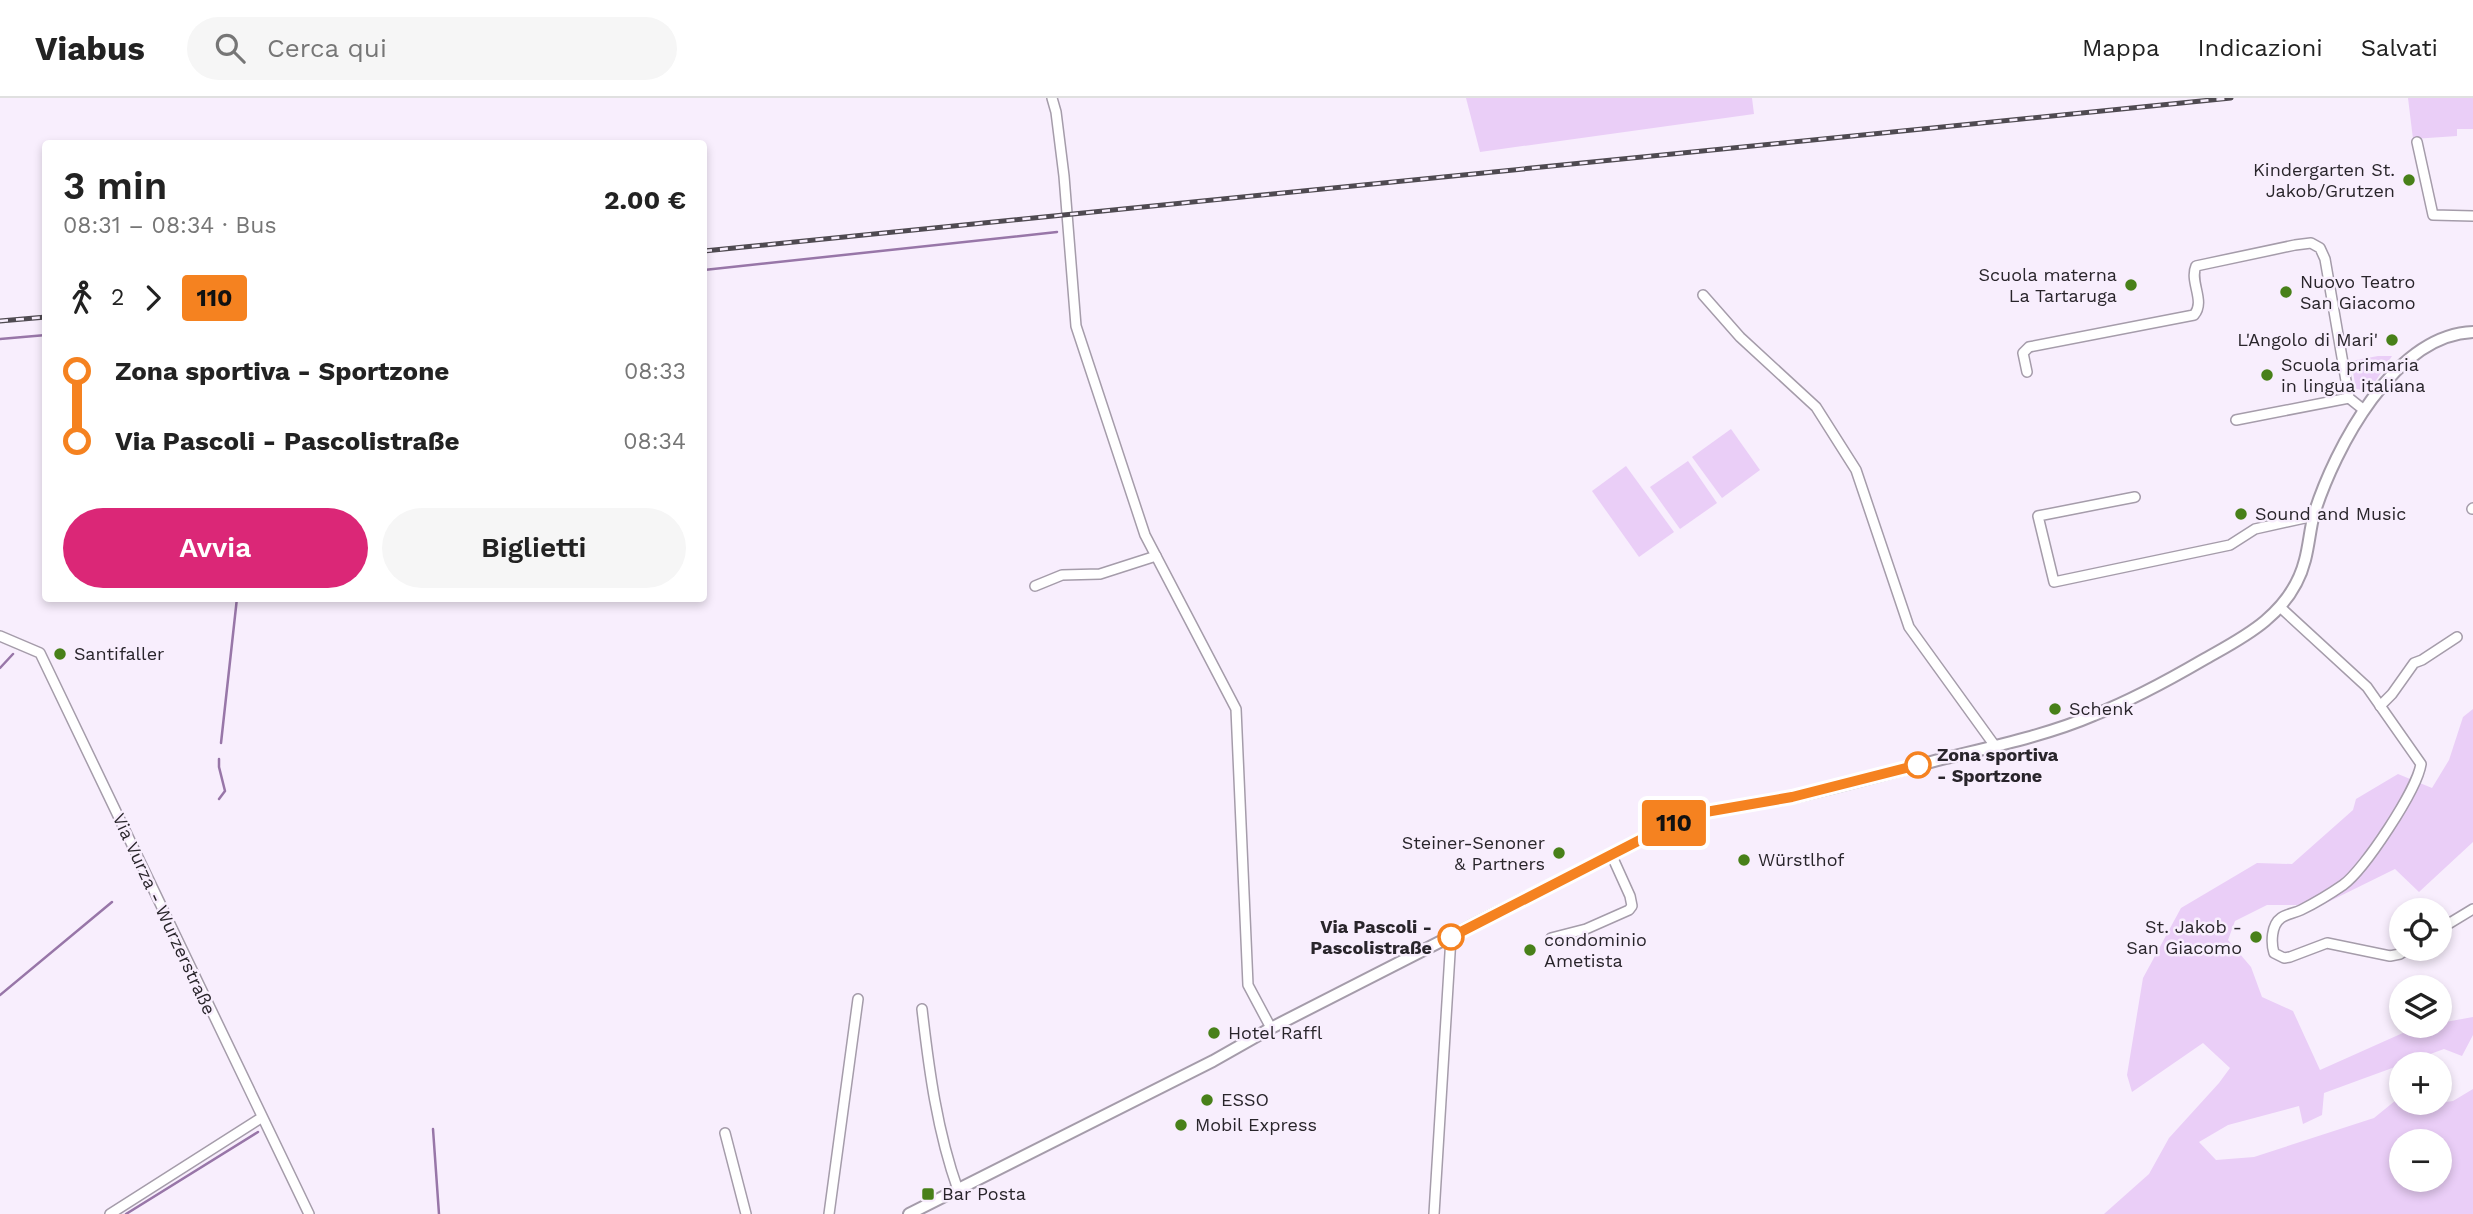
<!DOCTYPE html>
<html lang="it">
<head>
<meta charset="utf-8">
<style>
	:root { --surface:#fff; --page:#f6f6f6; --text:#222; --muted:#767676; --line:#e0e0e0; --accent:#db2777 }
	body { margin:0; font-family:"Work Sans",sans-serif; background:var(--page); color:var(--text); height:100vh; display:flex; flex-direction:column; font-size:26px; white-space:nowrap }
	* { box-sizing:border-box; margin:0 }
	p { font-size:23px; color:var(--muted) }
	.icon { flex:none; width:38px; height:38px; fill:none; stroke:currentColor; stroke-width:2; stroke-linecap:round; stroke-linejoin:round }
	.map { position:relative; flex:1; overflow:hidden }
	.side { position:absolute; left:42px; top:42px; width:665px; height:462px; display:flex; flex-direction:column; background:var(--surface); border-radius:7px; box-shadow:0 4px 10px #0003 }
	.side>* { flex:none }
	.badge { padding:0 14px; border-radius:5px; font-size:24px; line-height:46px }
	.buttons { position:absolute; left:2389px; top:800px; display:grid; gap:14px }
	.buttons a { display:grid; place-items:center; width:63px; height:63px; border-radius:50%; background:var(--surface); box-shadow:0 4px 10px #0003; font-size:35px }
	.map>.badge { position:absolute; translate:-50% -50%; box-shadow:0 0 0 4px #fff }
	.legs { display:flex; align-items:center; gap:10px; height:77px; padding:0 21px; font-size:23px }
	.legs p { margin-inline-start:auto }
	.head { display:flex; align-items:center; justify-content:space-between; height:119px; padding:0 21px }
	h1 { font-size:38px; font-weight:600; line-height:52px }
	.primary-button { display:flex; gap:14px; margin-top:auto; padding:14px 21px }
	.primary-button a { flex:1; height:80px; border-radius:42px; background:var(--accent); color:#fff; font-size:28px; font-weight:600; line-height:80px; text-align:center }
	.primary-button a+a { background:var(--page); color:var(--text) }
	ul { padding:0 21px; list-style:none }
	li { display:flex; align-items:center; gap:24px; height:70px; font-size:26px }
	li i { display:grid; place-items:center; width:10px; height:100%; margin:0 9px; background:currentColor }
	li i::after { content:''; width:18px; height:18px; margin:-9px; border:5px solid; border-radius:50%; background:var(--surface) }
	li p { margin-inline-start:auto }
	li:first-child i { background:linear-gradient(#0000 50%,currentColor 0) }
	li:last-child i { background:linear-gradient(currentColor 50%,#0000 0) }
	header { display:flex; align-items:center; gap:42px; box-sizing:border-box; height:98px; padding:0 35px; background:var(--surface); border-bottom:2px solid var(--line) }
	header strong { font-size:33px }
	nav { display:flex; gap:38px; margin-inline-start:auto; font-size:24px }
	.search { width:490px; height:63px; background:var(--page); display:flex; align-items:center; gap:18px; box-sizing:border-box; padding:0 24px; border-radius:38px; color:var(--muted); font-size:26px }
	.map>svg:first-child { display:block }
	.green { fill:#eacef7; fill-rule:evenodd }
	.lines { fill:none; stroke-linecap:round; stroke-linejoin:round }
	.stream { stroke:#9876a8; stroke-width:2.5 }
	.minor-casing { stroke:#a59caa; stroke-width:12 }
	.tertiary-casing { stroke:#a59caa; stroke-width:14 }
	.minor { stroke:#fff; stroke-width:9 }
	.tertiary { stroke:#fff; stroke-width:10 }
	.rail-casing { stroke:#4f4a51; stroke-width:5 }
	.rail { stroke:#f8eefd; stroke-width:2.5; stroke-dasharray:8; stroke-linecap:butt }
	.line-1-casing { stroke:#fff; stroke-width:16 }
	.line-1 { stroke:#f58220; stroke-width:10 }
	.poi-dot { fill:#488019; stroke:#f8eefd; stroke-width:2.5 }
	.stop-1-dot { fill:#fff; stroke:#f58220; stroke-width:3.5 }
	.labels { text-anchor:middle; stroke-width:5; stroke-linejoin:round; paint-order:stroke }
	.poi-label { font-size:18px; fill:#29252b; stroke:#f8eefd; text-anchor:start }
	.stop-label { font-size:18px; font-weight:bold; fill:#29252b; stroke:#f8eefd; text-anchor:start }
	.street-label { font-size:18px; fill:#29252b; stroke:#f8eefd }
</style>
</head>
<body>
<header>
<strong>Viabus</strong>
<div class="search"><svg class="icon" aria-label="search" viewBox="0 0 24 24"><circle cx="10" cy="10" r="6"/><path d="M15 15l6 6"/></svg>Cerca qui</div>
<nav><a>Mappa</a><a>Indicazioni</a><a>Salvati</a></nav>
</header>
<div class="map">
<svg width="2473" height="1116" viewBox="0 0 2473 1116">
	<rect width="100%" height="100%" fill="#f8eefd"/>
	<!-- green -->
	<g class="green">
		<path d="M1466,0H1752L1754,16L1480,54Z"/>
		<path d="M2408,0H2473V31H2457V38L2413,41Z"/>
		<path d="M2378,258H2392L2369,293L2356,291L2351,263Z"/>
		<path d="M1731,331L1760,372L1722,400L1692,359Z"/>
		<path d="M1688,363L1717,405L1680,431L1650,389Z"/>
		<path d="M1626,368L1674,434L1639,459L1592,393Z"/>
		<path d="M2473,611V744L2419,794L2395,771L2326,805L2312,807H2267L2235,823L2228,842L2251,869L2262,899L2293,913L2320,972L2414,930L2440,928V925L2473,919V937L2462,958L2444,951L2324,995L2322,1017L2303,1026L2299,1008L2228,1027L2199,1044L2216,1062L2254,1059L2374,1020L2401,998V1004L2424,1005V1007L2453,1003L2473,991V1116H2104L2149,1076L2169,1040L2219,985L2230,970L2203,945L2132,994L2127,977L2143,880L2181,810L2257,765L2292,766L2353,712L2356,701L2398,676L2432,690L2449,662L2463,619ZM2401,1043H2440V1082H2401Z"/>
	</g>
	<g class="lines">
		<!-- stream -->
		<g class="stream">
			<path d="M704,172L1057,134"/>
			<path d="M0,241L46,237"/>
			<path d="M0,570L13,556"/>
			<path d="M221,645L237,500"/>
			<path d="M219,701L225,693L219,669V661"/>
			<path d="M0,897L112,804"/>
			<path d="M433,1031L439,1116"/>
			<path d="M126,1116L258,1034"/>
		</g>
		<!-- minor casing -->
		<g class="minor-casing">
			<g id="minor">
				<path d="M1052,0L1056,14L1064,78L1076,228L1145,437L1236,611L1248,887L1271,930"/>
				<path d="M2417,44L2433,117L2473,118"/>
				<path d="M1703,197L1740,239L1816,309L1856,372L1909,529L1995,648"/>
				<path d="M2027,274L2023,255L2029,249L2194,217C2206,203 2189,184 2196,168L2295,147L2311,145L2320,150L2325,161L2349,300L2364,312"/>
				<path d="M2236,322L2349,300"/>
				<path d="M2135,399L2038,418L2054,484L2230,447L2255,431L2314,418"/>
				<path d="M2472,411L2473,410"/>
				<path d="M1035,488L1062,477L1100,476L1156,458"/>
				<path d="M2280,509L2367,589L2421,666C2417,692 2364,772 2343,787C2330,796 2315,805 2301,812C2295,815 2286,816 2281,820C2271,827 2271,845 2274,855L2284,860L2290,859L2327,845L2390,858L2400,856L2409,850"/>
				<path d="M0,538L40,555L309,1116"/>
				<path d="M2380,608L2392,596L2414,565L2422,562L2457,539"/>
				<path d="M2440,831L2473,811"/>
				<path d="M1551,840L1586,831L1629,812L1632,808L1630,798L1611,756"/>
				<path d="M922,911C929,972 937,1033 958,1092"/>
				<path d="M725,1035L746,1116"/>
				<path d="M110,1116L261,1020"/>
				<path d="M829,1116L858,901"/>
				<path d="M1434,1116L1451,839"/>
			</g>
		</g>
		<!-- tertiary casing -->
		<g class="tertiary-casing">
			<path id="tertiary" d="M909,1116L1213,963L1271,930L1675,724C1714,709 1753,707 1794,699C1843,688 1893,674 1942,661C1991,649 2048,637 2094,617C2132,602 2167,583 2203,562C2224,550 2246,539 2265,523C2284,507 2299,486 2305,462C2309,447 2310,431 2314,416C2335,350 2394,237 2473,234"/>
		</g>
		<!-- minor -->
		<use href="#minor" class="minor"/>
		<!-- tertiary -->
		<use href="#tertiary" class="tertiary"/>
		<!-- rail casing -->
		<g class="rail-casing">
			<g id="rail">
				<path d="M704,153L2231,0"/>
				<path d="M0,223L46,219"/>
			</g>
		</g>
		<!-- rail -->
		<use href="#rail" class="rail"/>
	</g>
	<g class="lines">
		<!-- line-1 casing -->
		<g class="line-1-casing">
			<path id="line-1" d="M1451,839L1675,724L1700,715L1792,699L1918,667"/>
		</g>
		<!-- line-1 -->
		<use href="#line-1" class="line-1"/>
	</g>
	<!-- markers -->
	<g class="poi-dot">
		<circle cx="2409" cy="82" r="7"/>
		<circle cx="2131" cy="187" r="7"/>
		<circle cx="2286" cy="194" r="7"/>
		<circle cx="2392" cy="242" r="7"/>
		<circle cx="2267" cy="277" r="7"/>
		<circle cx="2241" cy="416" r="7"/>
		<circle cx="60" cy="556" r="7"/>
		<circle cx="2055" cy="611" r="7"/>
		<circle cx="1559" cy="755" r="7"/>
		<circle cx="1744" cy="762" r="7"/>
		<circle cx="2256" cy="839" r="7"/>
		<circle cx="1530" cy="852" r="7"/>
		<circle cx="1214" cy="935" r="7"/>
		<circle cx="1207" cy="1002" r="7"/>
		<circle cx="1181" cy="1027" r="7"/>
		<rect x="921" y="1089" width="14" height="14" rx="3.5"/>
	</g>
	<g class="stop-1-dot">
		<circle cx="1918" cy="667" r="12"/>
		<circle cx="1451" cy="839" r="12"/>
	</g>
	<g class="labels">
		<!-- poi labels -->
		<g class="poi-label">
			<text x="2395" y="78" text-anchor="end">Kindergarten St.<tspan x="2395" dy="21">Jakob/Grutzen</tspan></text>
			<text x="2117" y="183" text-anchor="end">Scuola materna<tspan x="2117" dy="21">La Tartaruga</tspan></text>
			<text x="2300" y="190">Nuovo Teatro<tspan x="2300" dy="21">San Giacomo</tspan></text>
			<text x="2378" y="248" text-anchor="end">L'Angolo di Mari'</text>
			<text x="2281" y="273">Scuola primaria<tspan x="2281" dy="21">in lingua italiana</tspan></text>
			<text x="2255" y="422">Sound and Music</text>
			<text x="74" y="562">Santifaller</text>
			<text x="2069" y="617">Schenk</text>
			<text x="1545" y="751" text-anchor="end">Steiner-Senoner<tspan x="1545" dy="21">&amp; Partners</tspan></text>
			<text x="1758" y="768">Würstlhof</text>
			<text x="2242" y="835" text-anchor="end">St. Jakob -<tspan x="2242" dy="21">San Giacomo</tspan></text>
			<text x="1544" y="848">condominio<tspan x="1544" dy="21">Ametista</tspan></text>
			<text x="1228" y="941">Hotel Raffl</text>
			<text x="1221" y="1008">ESSO</text>
			<text x="1195" y="1033">Mobil Express</text>
			<text x="942" y="1102">Bar Posta</text>
		</g>
		<!-- stop labels -->
		<g class="stop-label">
			<text x="1937" y="663">Zona sportiva<tspan x="1937" dy="21">- Sportzone</tspan></text>
			<text x="1432" y="835" text-anchor="end">Via Pascoli -<tspan x="1432" dy="21">Pascolistraße</tspan></text>
		</g>
		<!-- street labels -->
		<g class="street-label">
			<text transform="translate(164 816) rotate(65)" y="6">Via Vurza - Wurzerstraße</text>
		</g>
	</g>
</svg>
<div class="buttons">
<a><svg class="icon" aria-label="locate" viewBox="0 0 24 24"><circle cx="12" cy="12" r="6"/><path d="M12 2v4M12 18v4M2 12h4M18 12h4"/></svg></a>
<a><svg class="icon" aria-label="layers" viewBox="0 0 24 24"><path d="M12 4l9 5-9 5-9-5zM3 14l9 5 9-5"/></svg></a>
<a>+</a>
<a>−</a>
</div>
<b class="badge" style="left:1674px;top:725px;background:#f58220;color:#111">110</b>
<section class="side">
<div class="head"><div><h1>3 min</h1><p>08:31 – 08:34 · Bus</p></div><b>2.00 €</b></div>
<div class="legs"><svg class="icon" aria-label="walk" viewBox="0 0 24 24"><circle cx="13" cy="4" r="2"/><path d="M13 8l-2 6 4 7M11 14l-3 7M7 12l3-4h3l4 4"/></svg>2<svg class="icon" aria-label="forward" viewBox="0 0 24 24"><path d="M9 5l7 7-7 7"/></svg><b class="badge" style="background:#f58220;color:#111">110</b></div>
<ul>
<li><i style="color:#f58220"></i><b>Zona sportiva - Sportzone</b><p>08:33</p></li>
<li><i style="color:#f58220"></i><b>Via Pascoli - Pascolistraße</b><p>08:34</p></li>
</ul>
<div class="primary-button"><a>Avvia</a><a>Biglietti</a></div>
</section>
</div>
</body>
</html>
